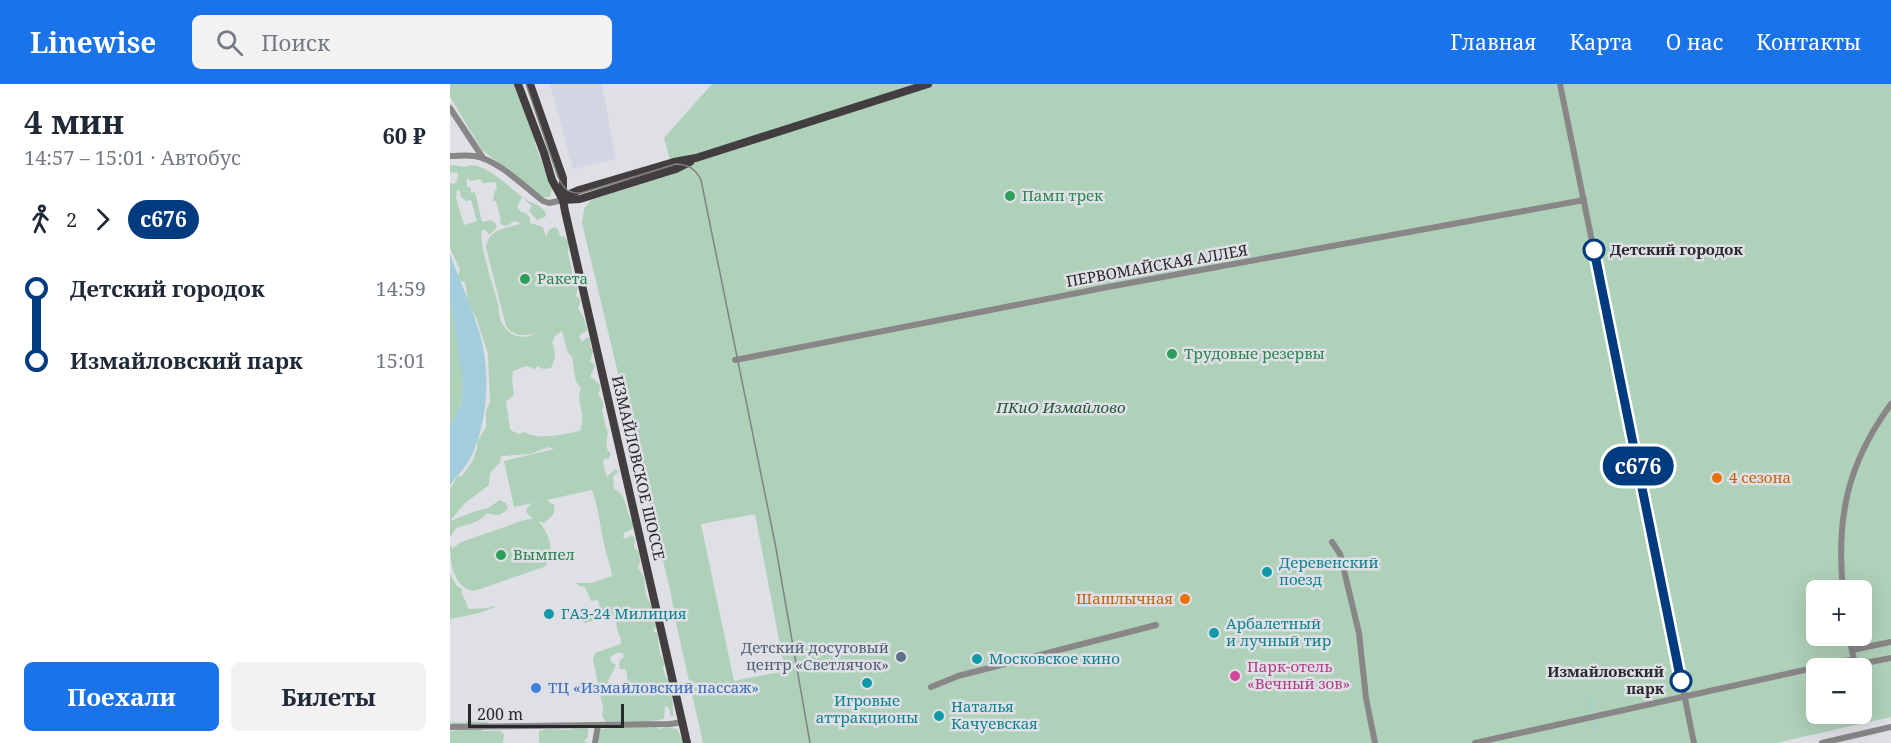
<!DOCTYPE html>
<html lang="ru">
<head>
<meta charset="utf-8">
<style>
	:root { --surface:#fff; --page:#f2f2f3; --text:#1f2937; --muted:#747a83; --accent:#1a73e8 }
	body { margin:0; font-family:"Noto Serif",serif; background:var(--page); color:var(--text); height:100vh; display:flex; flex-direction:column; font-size:22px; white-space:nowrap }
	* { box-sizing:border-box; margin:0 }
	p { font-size:20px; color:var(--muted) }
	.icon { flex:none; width:33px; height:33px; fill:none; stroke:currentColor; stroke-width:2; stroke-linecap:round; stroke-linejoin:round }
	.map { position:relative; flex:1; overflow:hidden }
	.details { display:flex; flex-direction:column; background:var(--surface); width:450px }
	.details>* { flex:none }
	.badge { padding:0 12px; border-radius:20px; font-size:21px; line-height:39px }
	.tools { position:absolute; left:1356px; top:496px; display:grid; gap:12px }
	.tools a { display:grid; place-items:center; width:66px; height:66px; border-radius:9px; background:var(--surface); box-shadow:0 6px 24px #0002; font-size:30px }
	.scale { position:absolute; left:18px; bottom:15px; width:156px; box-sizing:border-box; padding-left:6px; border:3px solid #29292b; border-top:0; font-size:16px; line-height:21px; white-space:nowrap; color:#29292b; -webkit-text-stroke:4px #dfe0e5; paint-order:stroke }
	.map>.badge { position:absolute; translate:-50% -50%; box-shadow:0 0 0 3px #fff }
	.legs { display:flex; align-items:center; gap:9px; height:66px; padding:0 24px; font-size:20px }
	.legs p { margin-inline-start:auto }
	.headline { display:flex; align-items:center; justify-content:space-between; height:102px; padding:0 24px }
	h1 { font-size:33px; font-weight:700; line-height:45px }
	.cta { display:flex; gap:12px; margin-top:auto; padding:12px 24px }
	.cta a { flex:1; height:69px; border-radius:9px; background:var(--accent); color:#fff; font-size:24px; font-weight:700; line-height:69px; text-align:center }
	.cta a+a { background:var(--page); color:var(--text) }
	ul { padding:0 24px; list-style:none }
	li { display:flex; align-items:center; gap:21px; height:72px; font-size:22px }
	li i { display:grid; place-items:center; width:9px; height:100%; margin:0 8px; background:currentColor }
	li i::after { content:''; width:15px; height:15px; margin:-8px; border:4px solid; border-radius:50%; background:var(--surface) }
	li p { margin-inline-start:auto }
	li:first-child i { background:linear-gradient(#0000 50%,currentColor 0) }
	li:last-child i { background:linear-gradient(currentColor 50%,#0000 0) }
	header { display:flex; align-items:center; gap:36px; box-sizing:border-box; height:84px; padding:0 30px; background:var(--accent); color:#fff }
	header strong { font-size:28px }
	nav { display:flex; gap:33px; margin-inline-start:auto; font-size:21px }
	.search { width:420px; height:54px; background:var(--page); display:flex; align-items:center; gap:15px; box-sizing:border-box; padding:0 21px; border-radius:9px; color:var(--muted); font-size:22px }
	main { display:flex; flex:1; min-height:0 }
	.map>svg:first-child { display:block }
	.built { fill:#d3d6e2 }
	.green { fill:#afd0b9; fill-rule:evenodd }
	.water { fill:#a1cddc }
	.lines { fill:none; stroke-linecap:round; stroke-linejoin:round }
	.stream { stroke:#a1cddc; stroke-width:1.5 }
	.minor { stroke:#888687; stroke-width:6 }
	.major { stroke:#423e40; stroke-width:8 }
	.tram { stroke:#828386; stroke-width:1.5 }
	.line-1-casing { stroke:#fff; stroke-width:14 }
	.line-1 { stroke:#003b80; stroke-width:9 }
	.leisure-dot { fill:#2e9e5b; stroke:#dfe0e5; stroke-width:2 }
	.stop-1-dot { fill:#fff; stroke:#003b80; stroke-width:3 }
	.food-dot { fill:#e8710a; stroke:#dfe0e5; stroke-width:2 }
	.culture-dot { fill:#0f9aa8; stroke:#dfe0e5; stroke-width:2 }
	.service-dot { fill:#5c6f8a; stroke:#dfe0e5; stroke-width:2 }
	.hotel-dot { fill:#d1479c; stroke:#dfe0e5; stroke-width:2 }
	.shop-dot { fill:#3f7fe0; stroke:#dfe0e5; stroke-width:2 }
	.labels { text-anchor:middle; stroke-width:5; stroke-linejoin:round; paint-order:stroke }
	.leisure-label { font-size:15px; fill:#27864d; stroke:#dfe0e5; text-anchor:start }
	.stop-label { font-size:15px; font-weight:bold; fill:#29292b; stroke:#dfe0e5; text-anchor:start }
	.street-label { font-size:15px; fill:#29292b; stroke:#dfe0e5 }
	.park-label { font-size:15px; font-style:italic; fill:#1f5737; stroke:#dfe0e5 }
	.food-label { font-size:15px; fill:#c56008; stroke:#dfe0e5; text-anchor:start }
	.culture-label { font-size:15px; fill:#0d838f; stroke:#dfe0e5; text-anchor:start }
	.service-label { font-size:15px; fill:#4e5e75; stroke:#dfe0e5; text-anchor:end }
	.hotel-label { font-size:15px; fill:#b23c85; stroke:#dfe0e5; text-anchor:start }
	.shop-label { font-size:15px; fill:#366cbe; stroke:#dfe0e5; text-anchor:start }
</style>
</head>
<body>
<header>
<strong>Linewise</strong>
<div class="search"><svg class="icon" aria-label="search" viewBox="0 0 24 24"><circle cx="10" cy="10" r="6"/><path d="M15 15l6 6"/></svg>Поиск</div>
<nav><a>Главная</a><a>Карта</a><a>О нас</a><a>Контакты</a></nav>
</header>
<main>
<section class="details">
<div class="headline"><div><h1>4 мин</h1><p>14:57 – 15:01 · Автобус</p></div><b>60 ₽</b></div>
<div class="legs"><svg class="icon" aria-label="walk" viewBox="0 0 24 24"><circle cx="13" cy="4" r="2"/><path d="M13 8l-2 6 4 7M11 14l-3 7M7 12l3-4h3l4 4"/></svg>2<svg class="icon" aria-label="forward" viewBox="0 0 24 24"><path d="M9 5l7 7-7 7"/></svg><b class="badge" style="background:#003b80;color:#fff">с676</b></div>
<ul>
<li><i style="color:#003b80"></i><b>Детский городок</b><p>14:59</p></li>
<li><i style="color:#003b80"></i><b>Измайловский парк</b><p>15:01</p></li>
</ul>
<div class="cta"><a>Поехали</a><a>Билеты</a></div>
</section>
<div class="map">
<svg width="1441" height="659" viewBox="0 0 1441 659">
	<rect width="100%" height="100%" fill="#dfe0e5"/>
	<!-- built -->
	<path class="built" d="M100,0H152L166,75L123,85Z"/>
	<!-- green -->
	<g class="green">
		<path d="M0,0H66L84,48L85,60L102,105L100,113H93L32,66L0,13Z"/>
		<path d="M262,0H1441V633L1326,659H253L224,530L221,510L132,139L134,125L141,116L224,90L214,54ZM305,430L335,587L284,597L251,440ZM1366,507H1412V552H1366ZM1366,585H1412V630H1366Z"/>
		<path d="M0,81L16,83C33,74 62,107 77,116C86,121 89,120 96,129L95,133L87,136L79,127L82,122L72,113L67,123L71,128L76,129L80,134V139L93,143L96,153L99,146L104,143L108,145L110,152H114L119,158L118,169L124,196L128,202L126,212L131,216L128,224L134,234L137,246L129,252L132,258L136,254H140V261L143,267L140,278L143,279L145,282L140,292L149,300L150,306L148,310C152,315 155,320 152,327C155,334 154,342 158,348C157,357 154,364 161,370L158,376L155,374L153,379L157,393L165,385L169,387L163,393L164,405C179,411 174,429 184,440L182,445L174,449L173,453L176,455L181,451L185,454L184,464L189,468L190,478L188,484L194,493L196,511L202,523L201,529L207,543L203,545L204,548H207L210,570L215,579L213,584L216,594L220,595L219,601L216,603L210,602L213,611L216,607C226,613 221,622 224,631L221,633L219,624L215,622L214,635L196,638L192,641L201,644L204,642L210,645L217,643L227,645L234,659H149L148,652L150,645L160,644L152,632L153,624L143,576L145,569L171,560C172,553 168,551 167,544C166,540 167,537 165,532L134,539L132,531H139L144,528L148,531L151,528L148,516L141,517L135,503L129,502L126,499H141L162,492C161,482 157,473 155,464C150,445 149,425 142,406L96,416L104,421C106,432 101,432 94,439L88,437C99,448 107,471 94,483L24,507C4,505 0,478 0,462L3,464L11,458L75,436L83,435L76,428L78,423L82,419L64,423L54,377L104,365L99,363L80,370L51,372L50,378L40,389L39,401L15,419L0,437L26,427L38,424L50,416L56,419L58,424C52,432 45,432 37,429C30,439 18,440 6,444L0,454V405L7,393L12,392L23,376L27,364V358L36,343V327L40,318L38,270L27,236L18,218L15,198L10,197L8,191L10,186L0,164V99L4,100L7,97L8,89L0,88ZM17,94L21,97L30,95L33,99L46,98L47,105L45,106L43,117H46L51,136L50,139C55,144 59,141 64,137L69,138L70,140C55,145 38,145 36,164L56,242C64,253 73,252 85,249C67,261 47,243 49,224C45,206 28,160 32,146H36L39,151L47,143L46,140L41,136L32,138L25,108L21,109V104L17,103ZM7,106L10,107L11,113L16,117L21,116L27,137L14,141L6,114ZM112,247L118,269L122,273L126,298L131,304C125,318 137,330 130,347C113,350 89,357 74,348L69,350L60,346L56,317L64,311L62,294L63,287L76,282L85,285L88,282L93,285L101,284C106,274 106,269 102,259L105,252ZM167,569H173L174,573C169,576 168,579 170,585H175C178,590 178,600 175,605L165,599L160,601L158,597L166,581L161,578L160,573Z"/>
		<path d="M0,219C7,247 17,289 11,318C9,327 4,336 0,344Z"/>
		<path d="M0,490L7,502L12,505V510L16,518L18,525L38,524L42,522L45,523L29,529L0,535Z"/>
		<path d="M35,634L39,636V638L31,645L32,647H51L54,651L53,659H0V647L10,646L0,640L4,638L15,639L17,637L24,638L27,635Z"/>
		<path d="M132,643L138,645V653L134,657L138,659H89V647L97,645L121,646L123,644L131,645Z"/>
	</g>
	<!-- water -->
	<path class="water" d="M0,170C9,195 20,219 28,244C41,284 39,333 22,371C17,382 7,392 0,401V344L11,320L13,301L5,241L0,219Z"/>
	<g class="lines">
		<!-- stream -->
		<g class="stream">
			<path d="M1139,610L1142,630"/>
			<path d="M1144,636L1146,648"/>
		</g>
		<!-- minor -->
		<g class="minor">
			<path d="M1110,0L1244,659"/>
			<path d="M0,24L33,74"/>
			<path d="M0,72C8,72 16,71 24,72C47,75 75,103 93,117L99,119L113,116"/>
			<path d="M285,276L658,203L1134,116"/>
			<path d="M882,458L890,470L909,549L916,614L925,659"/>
			<path d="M1393,507C1386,434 1397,380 1441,320"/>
			<path d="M1399,552L1405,581L1441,574"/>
			<path d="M1402,566L1441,558"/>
			<path d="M481,603L508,592L706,541"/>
			<path d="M0,643L220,640L233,638"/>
			<path d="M145,659L148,641"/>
			<path d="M1025,659L1404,575"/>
			<path d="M1372,659L1441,643"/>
		</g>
		<!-- major -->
		<g class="major">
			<path d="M68,0L94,69L102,96L113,116L115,127L237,659"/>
			<path d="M80,0L113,94V113"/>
			<path d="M113,116L120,110L129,106L224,78L246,74L478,0"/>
			<path d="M113,116L130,115L226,85L240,78"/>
		</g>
		<!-- tram -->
		<path class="tram" d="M76,0L108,93C113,104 119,110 131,109L226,80C239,81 245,84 251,96L325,459L360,659"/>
	</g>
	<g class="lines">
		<!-- line-1 casing -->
		<g class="line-1-casing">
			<path id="line-1" d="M1144,166L1231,597"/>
		</g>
		<!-- line-1 -->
		<use href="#line-1" class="line-1"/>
	</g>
	<!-- markers -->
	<g class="leisure-dot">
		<circle cx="560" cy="112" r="6"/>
		<circle cx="75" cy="195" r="6"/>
		<circle cx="722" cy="270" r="6"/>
		<circle cx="51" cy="471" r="6"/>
	</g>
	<g class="stop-1-dot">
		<circle cx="1144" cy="166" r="10"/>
		<circle cx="1231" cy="597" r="10"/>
	</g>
	<g class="food-dot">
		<circle cx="1267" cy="394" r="6"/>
		<circle cx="735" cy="515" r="6"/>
	</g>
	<g class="culture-dot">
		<circle cx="817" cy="488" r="6"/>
		<circle cx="99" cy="530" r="6"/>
		<circle cx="764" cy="549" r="6"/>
		<circle cx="527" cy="575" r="6"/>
		<circle cx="417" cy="599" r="6"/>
		<circle cx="489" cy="632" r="6"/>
	</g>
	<circle class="service-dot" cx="451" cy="573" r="6"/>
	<circle class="hotel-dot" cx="785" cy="592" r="6"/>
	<circle class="shop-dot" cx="86" cy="604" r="6"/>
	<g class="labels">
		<!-- leisure labels -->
		<g class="leisure-label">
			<text x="572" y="117">Памп трек</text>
			<text x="87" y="200">Ракета</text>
			<text x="734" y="275">Трудовые резервы</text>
			<text x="63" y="476">Вымпел</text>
		</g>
		<!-- stop labels -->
		<g class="stop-label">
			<text x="1160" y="171">Детский городок</text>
			<text x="1214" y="593" text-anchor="end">Измайловский<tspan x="1214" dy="17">парк</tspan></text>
		</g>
		<!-- street labels -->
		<g class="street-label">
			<text transform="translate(707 182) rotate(-10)" y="5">ПЕРВОМАЙСКАЯ АЛЛЕЯ</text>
			<text transform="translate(188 384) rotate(77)" y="5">ИЗМАЙЛОВСКОЕ ШОССЕ</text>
		</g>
		<!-- park labels -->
		<g class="park-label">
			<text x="611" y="329">ПКиО Измайлово</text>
		</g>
		<!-- food labels -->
		<g class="food-label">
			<text x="1279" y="399">4 сезона</text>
			<text x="723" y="520" text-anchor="end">Шашлычная</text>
		</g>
		<!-- culture labels -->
		<g class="culture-label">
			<text x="829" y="484">Деревенский<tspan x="829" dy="17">поезд</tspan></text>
			<text x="111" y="535">ГАЗ-24 Милиция</text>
			<text x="776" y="545">Арбалетный<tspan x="776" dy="17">и лучный тир</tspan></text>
			<text x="539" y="580">Московское кино</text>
			<text x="417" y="622" text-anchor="middle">Игровые<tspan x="417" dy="17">аттракционы</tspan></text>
			<text x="501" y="628">Наталья<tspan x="501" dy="17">Качуевская</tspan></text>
		</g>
		<!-- service labels -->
		<g class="service-label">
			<text x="439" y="569">Детский досуговый<tspan x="439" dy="17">центр «Светлячок»</tspan></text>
		</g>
		<!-- hotel labels -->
		<g class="hotel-label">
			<text x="797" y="588">Парк-отель<tspan x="797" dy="17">«Вечный зов»</tspan></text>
		</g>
		<!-- shop labels -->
		<g class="shop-label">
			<text x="98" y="609">ТЦ «Измайловский пассаж»</text>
		</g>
	</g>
</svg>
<div class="tools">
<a>+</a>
<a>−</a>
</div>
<div class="scale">200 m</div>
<b class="badge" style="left:1188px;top:382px;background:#003b80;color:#fff">с676</b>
</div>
</main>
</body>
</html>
